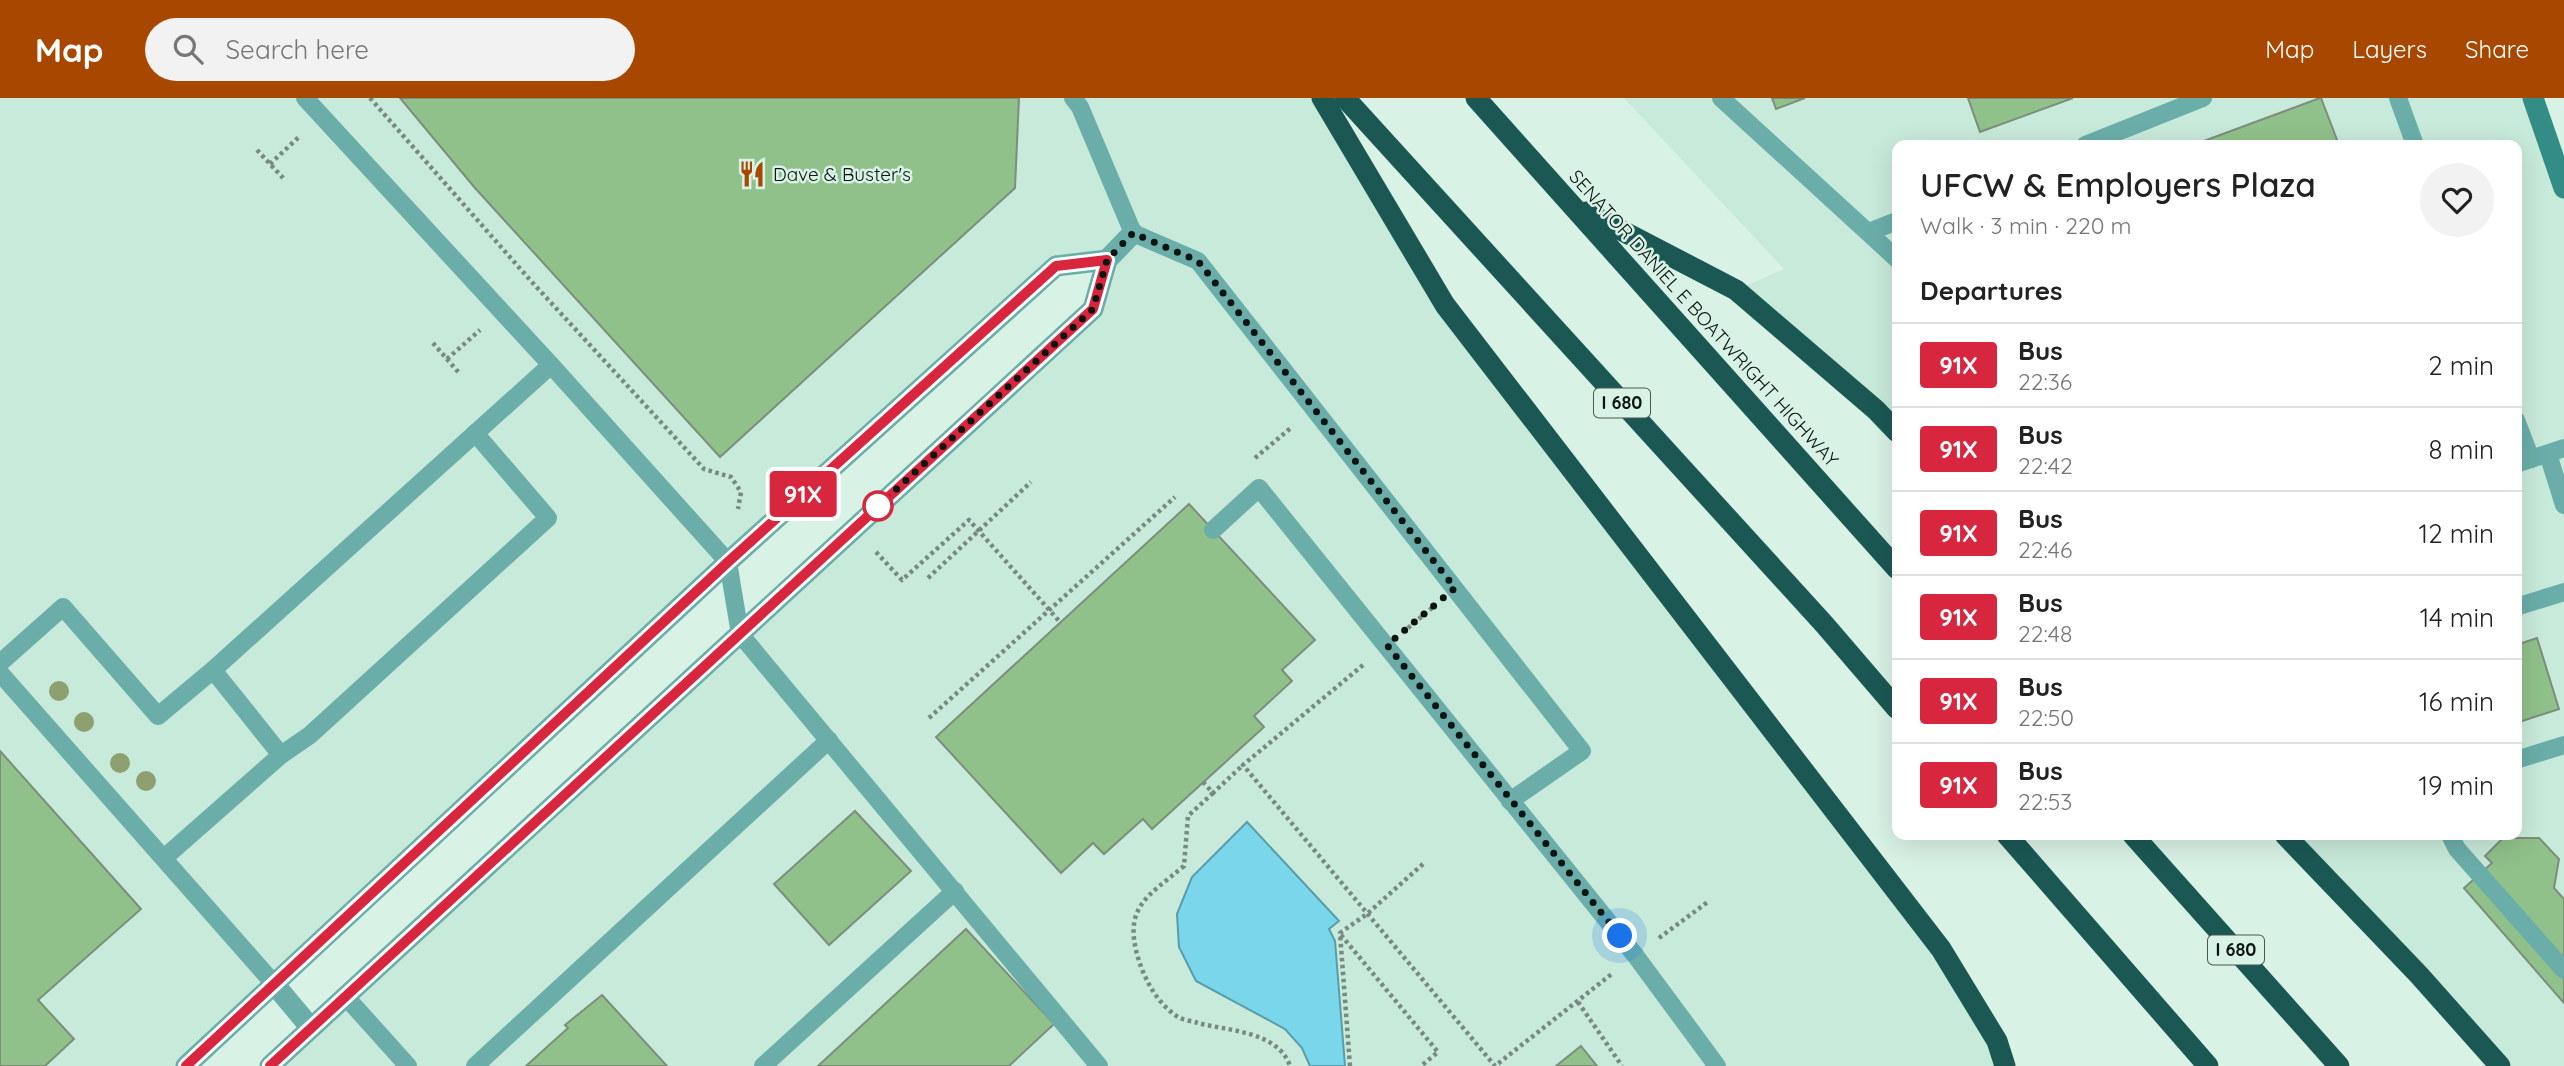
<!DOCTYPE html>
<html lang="en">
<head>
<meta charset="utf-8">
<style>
	:root { --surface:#fff; --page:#f2f2f2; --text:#222; --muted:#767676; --line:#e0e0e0; --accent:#a84700 }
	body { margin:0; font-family:Quicksand,sans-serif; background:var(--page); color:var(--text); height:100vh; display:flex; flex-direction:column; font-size:26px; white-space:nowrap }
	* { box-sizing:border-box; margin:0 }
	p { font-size:23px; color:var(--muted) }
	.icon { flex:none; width:38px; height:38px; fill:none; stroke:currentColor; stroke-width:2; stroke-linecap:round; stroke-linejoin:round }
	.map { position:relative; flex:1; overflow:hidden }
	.panel { position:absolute; left:1892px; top:42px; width:630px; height:700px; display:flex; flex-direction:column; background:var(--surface); border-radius:14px; box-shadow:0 7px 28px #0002 }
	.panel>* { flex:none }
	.badge { padding:0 14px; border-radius:5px; font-size:24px; line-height:46px }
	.you { position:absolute; width:35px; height:35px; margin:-18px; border:5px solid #fff; border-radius:50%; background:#1a73e8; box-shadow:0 0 0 10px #1a73e833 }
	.map>.badge { position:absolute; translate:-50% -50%; box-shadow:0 0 0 4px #fff }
	h2 { padding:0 28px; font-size:26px; line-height:63px }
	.round { display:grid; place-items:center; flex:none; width:74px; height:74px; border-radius:37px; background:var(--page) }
	.head { display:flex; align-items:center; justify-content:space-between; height:119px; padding:0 28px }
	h1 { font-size:33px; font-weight:600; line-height:52px }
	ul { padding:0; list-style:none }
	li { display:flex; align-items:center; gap:21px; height:84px; padding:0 28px; border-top:2px solid var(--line) }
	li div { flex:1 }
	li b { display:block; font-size:26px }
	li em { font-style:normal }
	li .badge { min-width:77px; font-weight:700; text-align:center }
	header { display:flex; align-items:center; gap:42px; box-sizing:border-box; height:98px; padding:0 35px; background:var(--accent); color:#fff }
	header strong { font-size:33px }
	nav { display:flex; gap:38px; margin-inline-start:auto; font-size:24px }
	.search { width:490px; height:63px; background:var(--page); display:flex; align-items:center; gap:18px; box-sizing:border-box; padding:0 24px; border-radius:38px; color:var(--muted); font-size:26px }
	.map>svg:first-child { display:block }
	.built { fill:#c8eada }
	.water { fill:#7ad7eb; stroke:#599daa; stroke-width:2 }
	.building { fill:#90c18a; stroke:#7e8d7c; stroke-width:2 }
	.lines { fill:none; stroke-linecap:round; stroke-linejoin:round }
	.path { stroke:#788981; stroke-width:4.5; stroke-dasharray:3.5 3.5; stroke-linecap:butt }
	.lane { stroke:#6baea9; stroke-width:18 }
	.street { stroke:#6baea9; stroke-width:21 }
	.secondary { stroke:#348c87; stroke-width:21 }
	.highway { stroke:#1b5854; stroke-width:21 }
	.tree { fill:#8ea06f }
	.line-casing { stroke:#fff; stroke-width:16 }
	.line { stroke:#d7263d; stroke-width:10 }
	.walk { stroke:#0c1511; stroke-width:7; stroke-dasharray:0 12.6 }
	.stop-dot { fill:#fff; stroke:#d7263d; stroke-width:3.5 }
	.labels { text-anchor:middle; stroke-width:5; stroke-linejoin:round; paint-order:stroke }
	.shield { fill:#d9f2e6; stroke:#4a5751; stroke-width:2 }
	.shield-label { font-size:18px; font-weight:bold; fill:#0c1511 }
	.poi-label { font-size:19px; fill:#0c1511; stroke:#d9f2e6; text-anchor:start }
	.street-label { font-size:19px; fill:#0c1511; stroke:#d9f2e6 }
</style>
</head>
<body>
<header>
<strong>Map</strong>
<div class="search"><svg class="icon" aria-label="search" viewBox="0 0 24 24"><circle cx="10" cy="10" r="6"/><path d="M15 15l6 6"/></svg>Search here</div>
<nav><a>Map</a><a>Layers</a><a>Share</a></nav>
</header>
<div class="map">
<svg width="2564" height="968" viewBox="0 0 2564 968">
	<rect width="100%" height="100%" fill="#d9f2e6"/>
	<!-- built -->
	<g class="built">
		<path d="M0,0H1322L1445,207L1941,851L2005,968H270L1092,211L1107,163L1056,168L186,968H0Z"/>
		<path d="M1624,0H2533L2564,90V968H2500L2285,737H2516V47H1897V334L1736,192L1784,171Z"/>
	</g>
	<!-- water -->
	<path class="water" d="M1247,724L1339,823L1329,831L1335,843L1345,968H1310L1302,950L1285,931L1196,883L1179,849L1177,816L1192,779Z"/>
	<!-- building -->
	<g class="building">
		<path d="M400,0H1019L1015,90L720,359L475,90Z"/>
		<path d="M1772,0H1805L1776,11Z"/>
		<path d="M1968,0H2073L1980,34Z"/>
		<path d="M2321,0L2339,47H2193L2320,0Z"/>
		<path d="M1189,406L1315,542L1282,572L1292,583L1254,618L1264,629L1152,731L1143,721L1104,756L1093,745L1061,775L936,639Z"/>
		<path d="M2537,540L2559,611L2516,625V547Z"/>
		<path d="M0,653L141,811L38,902L74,941L45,968H0Z"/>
		<path d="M855,713L911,773L829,847L774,786Z"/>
		<path d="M2503,740H2539L2559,761L2554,790L2564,801V905L2464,790L2492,765L2485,758Z"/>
		<path d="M966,831L1054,926L1009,968H818Z"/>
		<path d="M602,897L667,968H526L568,930L565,927Z"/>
		<path d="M1581,948L1597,968H1556Z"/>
	</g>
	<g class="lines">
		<!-- path -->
		<g class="path">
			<path d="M370,0L531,183L704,371L731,379L741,394L738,411"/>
			<path d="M257,52L283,80"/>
			<path d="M270,66L300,38"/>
			<path d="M433,245L459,275"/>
			<path d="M447,261L480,232"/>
			<path d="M1255,360L1292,329"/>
			<path d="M876,454L902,482L969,422L1060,524"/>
			<path d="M928,480L1031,384"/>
			<path d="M1408,530L1433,509"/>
			<path d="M1363,567L1243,667L1495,968L1613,875"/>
			<path d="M929,620L1175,399"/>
			<path d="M1203,684L1213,695L1243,667"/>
			<path d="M1213,695L1188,718L1184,768C1147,799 1122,809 1139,863C1146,884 1158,906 1178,919C1183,922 1192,923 1198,925C1228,933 1278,933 1290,968"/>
			<path d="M1341,837L1438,954L1421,968"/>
			<path d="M1659,840L1709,803"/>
			<path d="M1578,904L1622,968"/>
			<path d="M1350,968L1340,835L1367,816L1423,766"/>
		</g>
		<!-- lane -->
		<g class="lane">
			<path d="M305,0L551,267"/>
			<path d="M1073,0L1080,9L1133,135L1198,163L1582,653L1510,703"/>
			<path d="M1721,0L1897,161"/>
			<path d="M2398,0L2415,47"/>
			<path d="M2085,47L2203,0"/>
			<path d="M1869,134L1897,123"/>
			<path d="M2516,322L2531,361"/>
			<path d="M2548,356L2564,407"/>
			<path d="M2516,366L2564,350"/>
			<path d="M1213,432L1259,390L1635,857L1717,968"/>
			<path d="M2516,509L2564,494"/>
			<path d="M0,565L63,509L158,618L213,572L551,267L728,464L740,536L1099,968"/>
			<path d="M213,572L281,657"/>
			<path d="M0,575L275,887"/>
			<path d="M2516,662L2564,647"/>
			<path d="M2450,737L2457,751L2564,872"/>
			<path d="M164,760L281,657L310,637L548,420L475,335"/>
			<path d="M346,899L408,968"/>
			<path d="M475,968L829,642"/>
			<path d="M763,968L955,793"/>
		</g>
		<!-- street -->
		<g class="street">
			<path d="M275,887L311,930"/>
			<path d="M186,968L728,464L1056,168L1107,162"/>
			<path d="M270,968L1093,211L1107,162L1133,135"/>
		</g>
		<!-- secondary -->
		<path class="secondary" d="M2533,0L2564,90"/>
		<!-- highway -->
		<g class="highway">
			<path d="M1322,0L1445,207L1941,851L1997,943L2005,968"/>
			<path d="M1345,0L1824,526L1897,611"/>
			<path d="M1476,0L1897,471"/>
			<path d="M1586,114L1736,192L1876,312L1897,334"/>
			<path d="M2007,737L2208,968"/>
			<path d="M2133,737L2339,968"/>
			<path d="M2285,737L2419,877L2500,968"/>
		</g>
	</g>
	<!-- trees -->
	<g class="tree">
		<circle cx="59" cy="593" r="10"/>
		<circle cx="84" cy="624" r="10"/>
		<circle cx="120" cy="665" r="10"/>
		<circle cx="146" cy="683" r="10"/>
	</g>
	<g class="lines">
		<!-- line casing -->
		<g class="line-casing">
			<path id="line" d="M186,968L728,464L1056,168L1107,162L1093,211L270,968"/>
		</g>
		<!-- line -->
		<use href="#line" class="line"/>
		<!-- walk -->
		<path class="walk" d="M878,408L1093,211L1107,162L1133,135L1198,163L1455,490L1387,547L1620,838"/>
	</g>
	<!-- icons -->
	<defs>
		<g id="restaurant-bare" transform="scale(2.1)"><path d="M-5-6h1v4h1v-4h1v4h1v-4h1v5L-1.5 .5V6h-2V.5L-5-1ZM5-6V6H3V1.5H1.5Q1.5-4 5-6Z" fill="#a84700" stroke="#d9f2e6" stroke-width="2.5" paint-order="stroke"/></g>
	</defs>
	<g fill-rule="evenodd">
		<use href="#restaurant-bare" x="752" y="76"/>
	</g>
	<!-- markers -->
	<circle class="stop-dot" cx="878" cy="408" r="14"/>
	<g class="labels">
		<!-- shield labels -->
		<g class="shield">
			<rect x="1594" y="290.5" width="56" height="29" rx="5"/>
			<rect x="2208" y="837.5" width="56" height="29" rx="5"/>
		</g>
		<g class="shield-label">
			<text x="1622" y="311">I 680</text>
			<text x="2236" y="858">I 680</text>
		</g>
		<!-- poi labels -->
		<g class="poi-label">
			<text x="773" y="83">Dave &amp; Buster's</text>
		</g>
		<!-- street labels -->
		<g class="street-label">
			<text transform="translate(1704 220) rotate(48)" y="7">SENATOR DANIEL E BOATWRIGHT HIGHWAY</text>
		</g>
	</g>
</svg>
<div class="you" style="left:1620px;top:838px"></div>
<b class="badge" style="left:803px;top:396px;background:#d7263d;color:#fff">91X</b>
<section class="panel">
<div class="head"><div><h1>UFCW &amp; Employers Plaza</h1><p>Walk · 3 min · 220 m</p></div><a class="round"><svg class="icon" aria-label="heart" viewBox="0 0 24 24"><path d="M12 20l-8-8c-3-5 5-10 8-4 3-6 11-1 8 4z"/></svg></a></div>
<h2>Departures</h2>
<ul>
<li><span class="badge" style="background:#d7263d;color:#fff">91X</span><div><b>Bus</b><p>22:36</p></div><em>2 min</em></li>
<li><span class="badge" style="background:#d7263d;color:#fff">91X</span><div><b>Bus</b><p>22:42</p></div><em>8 min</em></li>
<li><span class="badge" style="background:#d7263d;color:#fff">91X</span><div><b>Bus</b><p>22:46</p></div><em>12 min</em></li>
<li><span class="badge" style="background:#d7263d;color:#fff">91X</span><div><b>Bus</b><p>22:48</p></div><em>14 min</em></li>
<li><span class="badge" style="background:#d7263d;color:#fff">91X</span><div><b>Bus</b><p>22:50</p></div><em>16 min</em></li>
<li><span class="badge" style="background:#d7263d;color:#fff">91X</span><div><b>Bus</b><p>22:53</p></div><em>19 min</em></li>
</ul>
</section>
</div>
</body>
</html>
